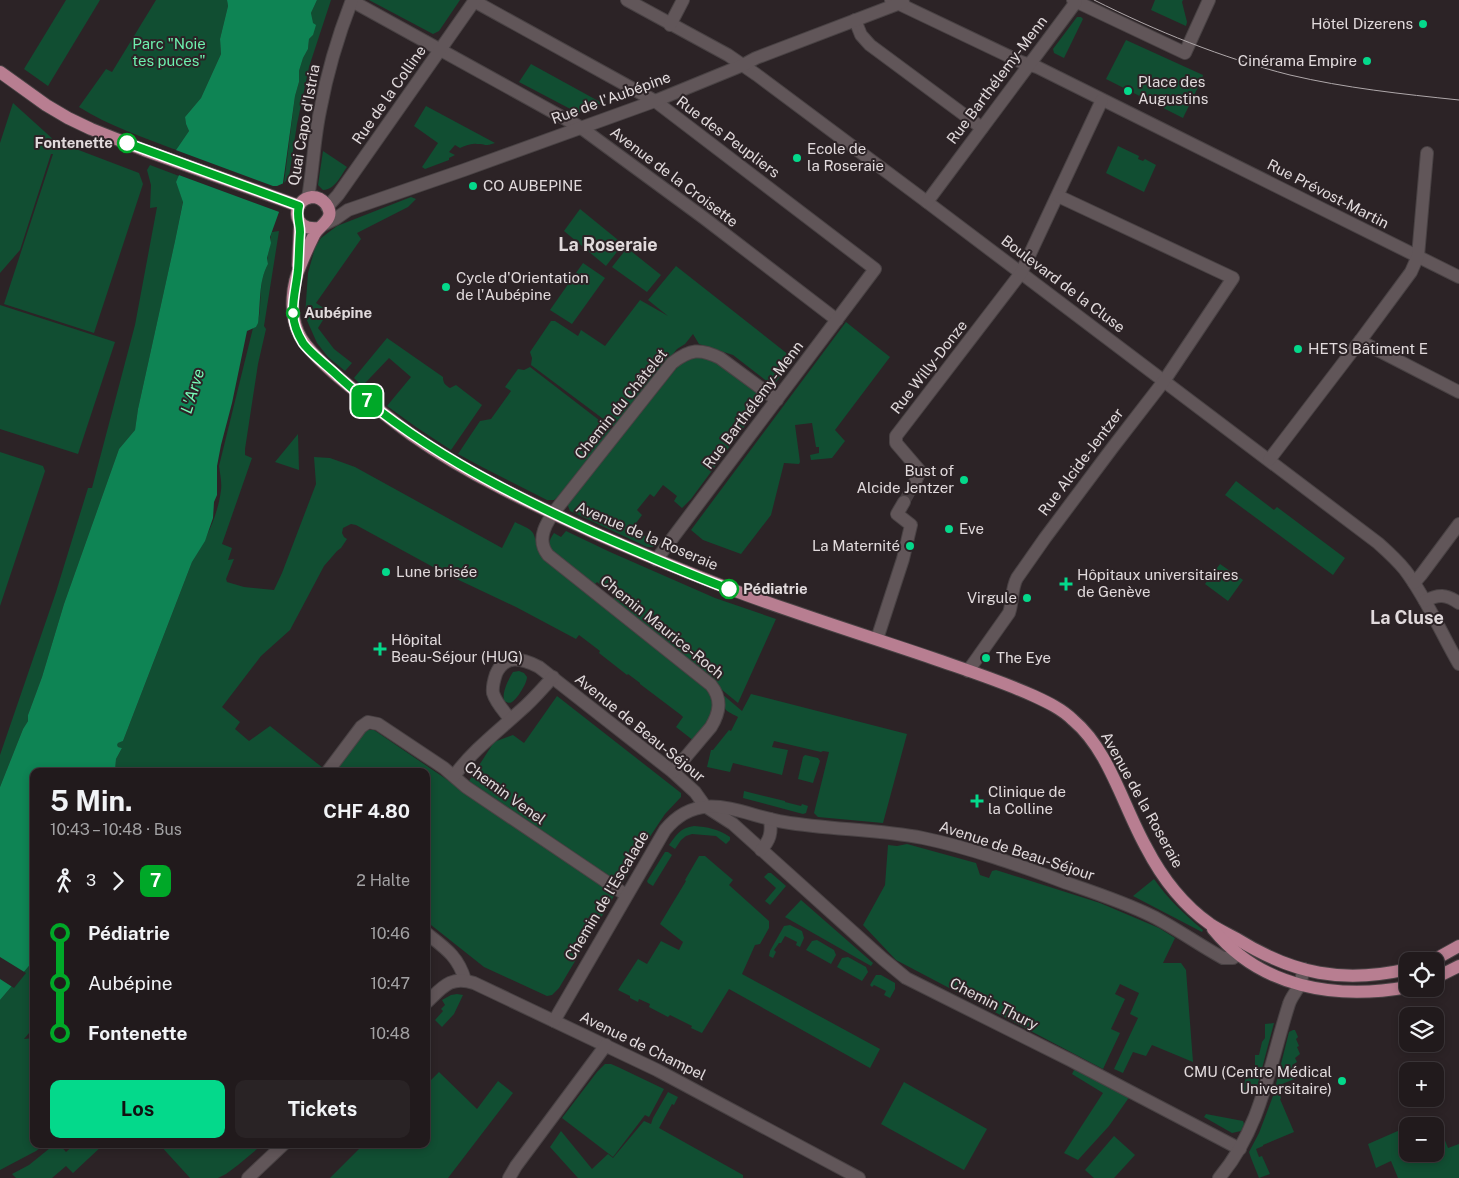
<!DOCTYPE html>
<html lang="de">
<head>
<meta charset="utf-8">
<style>
	:root { --surface:#211a1c; --page:#292325; --text:#f1f3f6; --muted:#a2a1a3; --line:#3e383b; --accent:#04d98b }
	body { margin:0; font-family:"Public Sans",sans-serif; background:var(--page); color:var(--text); height:100vh; display:flex; flex-direction:column; font-size:19px; white-space:nowrap }
	* { box-sizing:border-box; margin:0 }
	p { font-size:16px; color:var(--muted) }
	.icon { flex:none; width:28px; height:28px; fill:none; stroke:currentColor; stroke-width:2; stroke-linecap:round; stroke-linejoin:round }
	.map { position:relative; flex:1; overflow:hidden }
	.panel { position:absolute; left:30px; top:768px; width:400px; height:380px; display:flex; flex-direction:column; background:var(--surface); border-radius:10px; box-shadow:0 2px 8px #0003,0 0 0 1px var(--line) }
	.panel>* { flex:none }
	.badge { padding:0 10px; border-radius:8px; font-size:18px; line-height:32px }
	.fabs { position:absolute; left:1399px; top:952px; display:grid; gap:10px }
	.fabs a { display:grid; place-items:center; width:45px; height:45px; border-radius:10px; background:var(--surface); box-shadow:0 2px 8px #0003,0 0 0 1px var(--line); font-size:25px }
	.map>.badge { position:absolute; translate:-50% -50%; box-shadow:0 0 0 2px #fff }
	.legs { display:flex; align-items:center; gap:8px; height:55px; padding:0 20px; font-size:16px }
	.legs p { margin-inline-start:auto }
	.headline { display:flex; align-items:center; justify-content:space-between; height:85px; padding:0 20px }
	h1 { font-size:28px; font-weight:700; line-height:38px }
	.action { display:flex; gap:10px; margin-top:auto; padding:10px 20px }
	.action a { flex:1; height:58px; border-radius:10px; background:var(--accent); color:#111; font-size:20px; font-weight:700; line-height:58px; text-align:center }
	.action a+a { background:var(--page); color:var(--text) }
	ul { padding:0 20px; list-style:none }
	li { display:flex; align-items:center; gap:18px; height:50px; font-size:19px }
	li i { display:grid; place-items:center; width:8px; height:100%; margin:0 6px; background:currentColor }
	li i::after { content:''; width:12px; height:12px; margin:-6px; border:4px solid; border-radius:50%; background:var(--surface) }
	li p { margin-inline-start:auto }
	li:first-child i { background:linear-gradient(#0000 50%,currentColor 0) }
	li:last-child i { background:linear-gradient(currentColor 50%,#0000 0) }
	.map>svg:first-child { display:block }
	.green { fill:#114e32 }
	.water { fill:#0e8454 }
	.pier { fill:#2c2326 }
	.lines { fill:none; stroke-linecap:round; stroke-linejoin:round }
	.minor-tunnel { stroke:#473e41; stroke-width:12; stroke-dasharray:12 6; stroke-linecap:butt }
	.minor-casing { stroke:#494244; stroke-width:14 }
	.major-casing { stroke:#494244; stroke-width:14 }
	.minor { stroke:#615659; stroke-width:12 }
	.major { stroke:#b87e91; stroke-width:12 }
	.tram { stroke:#afa8aa; stroke-width:1 }
	.line-1-casing { stroke:#fff; stroke-width:11 }
	.line-1 { stroke:#00a828; stroke-width:8 }
	.poi-dot { fill:#04d98b; stroke:#2c2326; stroke-width:2 }
	.stop-1-dot { fill:#fff; stroke:#00a828; stroke-width:2.5 }
	.labels { text-anchor:middle; stroke-width:4; stroke-linejoin:round; paint-order:stroke }
	.poi-label { font-size:15px; fill:#e1dadc; stroke:#2c2326; text-anchor:start }
	.park-label { font-size:15px; fill:#6df1ae; stroke:#2c2326 }
	.street-label { font-size:15px; fill:#e1dadc; stroke:#2c2326 }
	.stop-label { font-size:15px; font-weight:bold; fill:#e1dadc; stroke:#2c2326; text-anchor:start }
	.water-label { font-size:16px; font-style:italic; fill:#78fcb8; stroke:#2c2326 }
	.quarter-label { font-size:18px; font-weight:bold; fill:#e1dadc; stroke:#2c2326 }
</style>
</head>
<body>
<div class="map">
<svg width="1459" height="1178" viewBox="0 0 1459 1178">
	<rect width="100%" height="100%" fill="#2c2326"/>
	<!-- green -->
	<g class="green">
		<path d="M66,0H100L48,86L24,69Z"/>
		<path d="M156,0H227L228,6L220,39L221,54L201,98L185,117L186,124L189,131L176,150C143,137 109,126 79,107L106,69L112,72Z"/>
		<path d="M317,0H331L309,67L297,124L289,177L284,183L295,96L299,82V71L303,58L308,49L309,39L313,35L311,13Z"/>
		<path d="M369,0H460L439,31L433,34Z"/>
		<path d="M1155,0H1183L1182,2L1187,22L1186,26L1151,10Z"/>
		<path d="M1077,17H1081L1083,19L1064,58L1054,53L1053,49Z"/>
		<path d="M1126,40L1203,75L1202,79L1183,118L1106,79Z"/>
		<path d="M531,64L602,103L578,113L519,82Z"/>
		<path d="M13,103L55,141L139,173L143,184L94,333L4,304L53,154H51L20,250L0,273V143Z"/>
		<path d="M426,106L495,143C483,147 488,144 477,144C471,143 465,146 460,148L455,145L449,152L455,155L449,158V160L425,169L422,167L438,143L414,126Z"/>
		<path d="M1118,146L1139,156L1138,159L1143,161L1145,159L1156,165L1144,192L1106,173Z"/>
		<path d="M323,151L347,167C341,175 335,190 323,190L318,185Z"/>
		<path d="M150,165L179,176L176,182L183,201L175,241L138,409L135,430L119,449L64,604L42,677L28,715V721L23,729L0,787V755L56,592L88,488H92L135,325L157,207L150,208L151,185L147,170Z"/>
		<path d="M411,197L416,199L408,207L357,233L361,239L316,303L325,309L319,316L323,320L318,328L334,349L352,363L345,371L328,357L317,343L305,316L308,273L315,248L321,238L337,226Z"/>
		<path d="M580,209L623,244L606,266L564,231Z"/>
		<path d="M279,231L264,326L266,329L258,364L245,449V455L252,458L222,544L232,548L228,560L234,559L226,579L227,582L244,587L274,590L282,573L316,484L314,457L330,458L355,467L502,548L515,522C520,525 530,528 533,533C535,536 537,547 540,552L709,692C711,695 713,697 714,700C718,712 701,731 694,741L676,727L683,717L681,715L640,684V683L628,674L627,675L599,653L600,651L579,635L576,639L516,607L444,573L356,525L351,524L343,528L342,533L344,537L347,539L341,548L337,551L324,566L290,630L261,656L222,707L240,722L235,729L249,741L270,726L323,768L321,771H115L116,759L122,748L118,747L116,746L118,743L123,741L192,562C205,541 218,516 221,490C222,482 220,474 219,466L253,328L256,327C258,321 260,314 260,307C261,292 260,278 268,264C266,256 269,253 270,246C271,241 270,237 272,232Z"/>
		<path d="M627,248L661,275L647,292L612,267Z"/>
		<path d="M583,263L605,278L572,324L550,310Z"/>
		<path d="M676,266L794,359L773,386L733,355L699,344L693,334L685,344L677,349L614,427L531,365L532,358L530,352L551,321H555L578,336L581,330L605,346L640,300L668,316L648,300Z"/>
		<path d="M0,305L115,342L78,454L0,429Z"/>
		<path d="M846,322L890,357L835,430L845,441L832,458L811,460L810,455L819,453V447H816L812,423L795,425L800,462L799,464L784,463L771,515L741,554L703,540L691,530Z"/>
		<path d="M387,338L443,377C443,383 445,385 450,388L456,385L482,405L451,450L416,427L387,406L411,377L389,358L369,379L362,386L354,378Z"/>
		<path d="M695,356L722,364L762,393L764,400L691,499L682,508L674,501L677,496L663,485L654,497L650,494L637,510L642,515L633,527L655,544L653,547H647L570,511L568,506V502L684,359Z"/>
		<path d="M530,367L612,430L558,497L554,500H547L482,467L458,454L480,421L491,419L511,391L505,387L518,369L524,370Z"/>
		<path d="M298,434L299,470L275,462Z"/>
		<path d="M0,452L43,466L45,471L0,606Z"/>
		<path d="M1236,481L1274,510L1277,507L1345,558L1333,575L1225,495Z"/>
		<path d="M566,531L610,552L715,598L776,619L738,703L613,600L615,597L597,582L594,585L552,552C548,544 549,540 554,533L561,537Z"/>
		<path d="M1220,564L1243,580L1228,601L1205,584Z"/>
		<path d="M519,671L524,673L527,677C527,683 518,698 512,702C509,704 507,702 504,701C502,692 508,680 513,672Z"/>
		<path d="M722,694L742,711L751,694L907,734L883,823L818,817L814,813L829,752L823,751L821,752L774,741L772,747L788,750L782,775L733,763L730,772L707,767L711,750H713L729,730L731,731L738,717C723,709 724,711 722,694Z"/>
		<path d="M557,696L681,793V797L665,814L645,844L623,882H618L469,781L494,742L513,735L524,743Z"/>
		<path d="M366,730H374L612,892L614,896L559,988L552,995L547,996L484,967L426,921V771H334Z"/>
		<path d="M805,755L818,758L820,761L813,783L798,779L803,757Z"/>
		<path d="M744,791L785,801V802L801,806L802,804L808,806L806,813L803,814L743,798Z"/>
		<path d="M694,826C708,827 718,829 730,837V840L726,844L716,836L692,834L686,836L681,840L675,849L669,845C677,834 680,828 694,826Z"/>
		<path d="M907,844L976,863L980,875L989,878L992,871L996,870L1100,903L1159,928L1175,938L1163,963H1181L1186,970L1193,1062L1152,1045L1146,1056L1133,1052L1123,1073L1114,1069L1138,1018L1130,1014L1139,993L1120,984L1115,994L1125,999L1111,1029L1120,1033L1103,1069L896,960L863,925L885,885L888,845L897,846Z"/>
		<path d="M665,852H668L672,855L653,886L648,883L647,881Z"/>
		<path d="M699,856H705L733,880L729,885L769,921V928L760,944L755,945L742,974L880,1049L870,1068L729,989L702,1033L691,1028L692,1026L670,1015L668,1017L649,1007L650,1004L639,999L638,1002L630,998V996L618,990L638,959L647,964L661,941L679,950L683,942L660,924L686,881L685,880Z"/>
		<path d="M768,873H771L786,886L770,905L765,901L776,888L764,877Z"/>
		<path d="M1154,879C1168,899 1184,914 1203,930L1202,932L1133,896Z"/>
		<path d="M801,900L873,963L871,966L785,917Z"/>
		<path d="M790,925L802,931L804,938L800,947L796,945L797,942L785,936L781,943H779L774,950L776,952L773,958L769,956L770,951L784,926Z"/>
		<path d="M817,940L834,950L836,955L831,964L806,950L812,941Z"/>
		<path d="M848,957L866,967L868,972L862,981L837,967L842,958Z"/>
		<path d="M34,960V1027L24,1039L34,1038V1144H45L36,1151L0,1170V1000Z"/>
		<path d="M876,975H881L895,983V989L890,998L884,995L886,991L874,985L872,987L870,985Z"/>
		<path d="M457,994L463,995L454,1014L442,1027L435,1020L443,1011L441,1009L445,1005L442,1000L451,995Z"/>
		<path d="M1274,1023L1256,1091H1244C1244,1081 1245,1075 1255,1071V1055H1259L1262,1042L1265,1038V1024Z"/>
		<path d="M1293,1030H1295L1298,1037L1296,1039L1299,1046L1297,1047L1300,1054L1295,1058L1297,1062L1292,1065L1297,1078L1277,1086L1276,1084L1289,1032Z"/>
		<path d="M605,1064H611L618,1067L664,1089L649,1117L645,1115L613,1157L562,1118L597,1072Z"/>
		<path d="M1076,1066L1130,1096L1109,1126L1078,1160L1064,1153L1103,1093L1072,1074Z"/>
		<path d="M439,1072L477,1109L498,1081L513,1093L448,1178H330L364,1144H426V1085Z"/>
		<path d="M904,1082L987,1129L964,1170L881,1124Z"/>
		<path d="M668,1092L678,1097L674,1105L672,1104L659,1128L743,1175V1178H578L550,1147L561,1131L592,1169L608,1154L613,1158L644,1121L651,1124L653,1118Z"/>
		<path d="M1279,1093L1281,1098L1280,1099L1294,1132L1263,1145V1146L1256,1149L1259,1157L1262,1156L1270,1174L1259,1178L1251,1158L1249,1152L1259,1133L1273,1096Z"/>
		<path d="M1206,1114L1243,1121L1244,1124L1241,1131L1232,1133L1204,1117Z"/>
		<path d="M1422,1122L1435,1124L1442,1133L1448,1148L1459,1144V1178H1398L1391,1161L1376,1168L1368,1144L1407,1127L1408,1154H1435V1126H1410Z"/>
		<path d="M1114,1136L1135,1155L1114,1178H1094L1085,1170Z"/>
		<path d="M55,1144H59L66,1152L75,1144H104L73,1173L66,1166L52,1178H16L12,1174L29,1165Z"/>
		<path d="M159,1144H263L238,1165L226,1174L218,1178H190Z"/>
	</g>
	<!-- water -->
	<path class="water" d="M227,0H317L311,13L313,23L316,25L313,35L309,39L308,49L303,58L299,71V82L295,96L279,212L270,237L271,243L267,258L268,264C258,282 261,304 258,323L256,327L247,331L232,403L221,445L217,466V495L214,502L213,518L205,541L192,562L123,741L118,743L117,745L118,747L122,748L116,759L115,771H34V960L0,1000V787L23,729L28,721V715L42,677L64,604L119,449L135,430L138,409L175,241L183,202L176,182L179,175L176,150L189,131L186,124L185,117L201,98L221,54L220,39L228,6Z"/>
	<!-- pier -->
	<g class="pier">
		<path d="M173,149L273,186H277L284,183L287,184L282,213L176,174Z"/>
		<path d="M0,957L26,973L14,988L0,979Z"/>
	</g>
	<g class="lines">
		<!-- minor-tunnel -->
		<path class="minor-tunnel" d="M904,502L915,482"/>
		<!-- minor casing -->
		<g class="minor-casing">
			<g id="minor">
				<path d="M627,0L728,55L757,75L927,202L1378,543C1387,551 1397,560 1405,570C1427,599 1441,633 1459,664"/>
				<path d="M891,0L1021,62L1037,67L1459,277"/>
				<path d="M1073,0L1185,53L1209,0"/>
				<path d="M352,1L580,127L704,218L837,320"/>
				<path d="M474,1L655,101L875,269L656,560"/>
				<path d="M855,20L861,35L870,45L982,128"/>
				<path d="M670,25L683,0"/>
				<path d="M308,198C313,169 314,139 320,111C327,73 338,36 352,0"/>
				<path d="M927,202L1076,2"/>
				<path d="M327,207L338,195L475,0"/>
				<path d="M325,224L335,219L348,210L464,170L655,101L743,65L756,58L903,2"/>
				<path d="M1360,341L1459,392"/>
				<path d="M1269,460L1360,341L1411,272L1418,256L1427,153"/>
				<path d="M915,482L920,471L896,443V436L1021,273L1102,100"/>
				<path d="M1414,583L1421,575L1459,524"/>
				<path d="M1425,601C1438,594 1446,594 1459,603"/>
				<path d="M877,639L903,559L911,525L897,514L904,502"/>
				<path d="M968,671L1009,613C1013,602 1011,589 1017,578L1045,538L1113,447L1164,381L1233,278L1058,196"/>
				<path d="M510,719C504,711 496,703 493,693C492,686 494,680 496,674C505,653 523,659 539,667L673,772L695,792L705,806L733,824L883,959L906,978L1070,1060L1240,1149"/>
				<path d="M328,771L361,727L368,722L378,724L444,768L466,787L626,895"/>
				<path d="M673,772L711,727C720,712 722,699 711,685L548,555C535,539 547,521 558,507L672,363C690,349 700,348 720,358L777,400"/>
				<path d="M454,776C472,751 497,732 520,711C532,701 542,689 553,677"/>
				<path d="M761,850C770,840 772,833 770,819"/>
				<path d="M426,933C445,948 458,956 465,980"/>
				<path d="M426,1003C442,988 450,975 474,983L657,1070L859,1178"/>
				<path d="M554,1021L665,830C700,787 741,815 784,822C830,830 877,829 923,838C971,848 1018,865 1064,882C1093,892 1124,902 1152,916C1176,928 1199,945 1223,958H1233L1238,954"/>
				<path d="M248,1178L284,1144"/>
				<path d="M509,1178L516,1166L606,1045"/>
				<path d="M1219,1178C1262,1127 1269,1066 1289,1004C1291,997 1297,991 1300,984C1302,979 1302,974 1304,969"/>
			</g>
		</g>
		<!-- major casing -->
		<g class="major-casing">
			<g id="major">
				<path d="M0,72L46,105L68,118L91,129L144,150L299,206"/>
				<path d="M318,228C290,231 292,199 312,197C318,197 322,199 326,204C337,219 319,225 314,235C309,245 305,254 301,264C292,284 289,311 298,332C306,352 345,383 363,397C379,410 395,423 412,435C469,475 534,505 597,534C661,562 725,589 792,611C838,627 885,642 932,658C966,670 1001,681 1034,696C1047,702 1062,709 1073,720C1109,750 1123,806 1146,847C1161,876 1183,905 1210,924C1219,930 1228,934 1237,939C1293,974 1343,984 1408,969"/>
				<path d="M298,265L300,223"/>
				<path d="M1213,929C1261,988 1336,1000 1408,987"/>
				<path d="M1432,961L1459,946"/>
				<path d="M1435,978L1459,966"/>
			</g>
		</g>
		<!-- minor -->
		<use href="#minor" class="minor"/>
		<!-- major -->
		<use href="#major" class="major"/>
		<!-- tram -->
		<path class="tram" d="M1094,0C1156,31 1222,58 1290,75C1345,88 1402,94 1459,100"/>
	</g>
	<g class="lines">
		<!-- line-1 casing -->
		<g class="line-1-casing">
			<path id="line-1" d="M127,143L299,206C296,216 300,223 300,232C299,244 299,257 298,270C295,298 286,316 303,343C311,354 329,367 339,377C414,445 501,490 593,532C638,552 683,572 729,589"/>
		</g>
		<!-- line-1 -->
		<use href="#line-1" class="line-1"/>
	</g>
	<!-- markers -->
	<g class="poi-dot">
		<circle cx="1423" cy="24" r="5"/>
		<circle cx="1367" cy="61" r="5"/>
		<circle cx="1128" cy="91" r="5"/>
		<circle cx="797" cy="158" r="5"/>
		<circle cx="473" cy="186" r="5"/>
		<circle cx="446" cy="287" r="5"/>
		<circle cx="1298" cy="349" r="5"/>
		<circle cx="964" cy="480" r="5"/>
		<circle cx="949" cy="529" r="5"/>
		<circle cx="910" cy="546" r="5"/>
		<circle cx="386" cy="572" r="5"/>
		<path d="M1063.5 576.5h5v5h5v5h-5v5h-5v-5h-5v-5h5z"/>
		<circle cx="1027" cy="598" r="5"/>
		<path d="M377.5 641.5h5v5h5v5h-5v5h-5v-5h-5v-5h5z"/>
		<circle cx="986" cy="658" r="5"/>
		<path d="M974.5 793.5h5v5h5v5h-5v5h-5v-5h-5v-5h5z"/>
		<circle cx="1342" cy="1081" r="5"/>
	</g>
	<g class="stop-1-dot">
		<circle cx="127" cy="143" r="9"/>
		<circle cx="293" cy="313" r="6"/>
		<circle cx="729" cy="589" r="9"/>
	</g>
	<g class="labels">
		<!-- poi labels -->
		<g class="poi-label">
			<text x="1413" y="29" text-anchor="end">Hôtel Dizerens</text>
			<text x="1357" y="66" text-anchor="end">Cinérama Empire</text>
			<text x="1138" y="87">Place des<tspan x="1138" dy="17">Augustins</tspan></text>
			<text x="807" y="154">Ecole de<tspan x="807" dy="17">la Roseraie</tspan></text>
			<text x="483" y="191">CO AUBEPINE</text>
			<text x="456" y="283">Cycle d'Orientation<tspan x="456" dy="17">de l'Aubépine</tspan></text>
			<text x="1308" y="354">HETS Bâtiment E</text>
			<text x="954" y="476" text-anchor="end">Bust of<tspan x="954" dy="17">Alcide Jentzer</tspan></text>
			<text x="959" y="534">Eve</text>
			<text x="900" y="551" text-anchor="end">La Maternité</text>
			<text x="396" y="577">Lune brisée</text>
			<text x="1077" y="580">Hôpitaux universitaires<tspan x="1077" dy="17">de Genève</tspan></text>
			<text x="1017" y="603" text-anchor="end">Virgule</text>
			<text x="391" y="645">Hôpital<tspan x="391" dy="17">Beau-Séjour (HUG)</tspan></text>
			<text x="996" y="663">The Eye</text>
			<text x="988" y="797">Clinique de<tspan x="988" dy="17">la Colline</tspan></text>
			<text x="1332" y="1077" text-anchor="end">CMU (Centre Médical<tspan x="1332" dy="17">Universitaire)</tspan></text>
		</g>
		<!-- park labels -->
		<g class="park-label">
			<text x="169" y="49">Parc "Noie<tspan x="169" dy="17">tes puces"</tspan></text>
		</g>
		<!-- street labels -->
		<g class="street-label">
			<text transform="translate(997 80) rotate(-53)" y="5">Rue Barthélemy-Menn</text>
			<text transform="translate(389 95) rotate(-55)" y="5">Rue de la Colline</text>
			<text transform="translate(611 98) rotate(-20)" y="5">Rue de l'Aubépine</text>
			<text transform="translate(304 125) rotate(-80)" y="5">Quai Capo d'Istria</text>
			<text transform="translate(728 137) rotate(37)" y="5">Rue des Peupliers</text>
			<text transform="translate(674 177) rotate(37)" y="5">Avenue de la Croisette</text>
			<text transform="translate(1328 194) rotate(27)" y="5">Rue Prévost-Martin</text>
			<text transform="translate(1063 284) rotate(37)" y="5">Boulevard de la Cluse</text>
			<text transform="translate(929 367) rotate(-52)" y="5">Rue Willy-Donze</text>
			<text transform="translate(621 404) rotate(-51)" y="5">Chemin du Châtelet</text>
			<text transform="translate(753 405) rotate(-53)" y="5">Rue Barthélemy-Menn</text>
			<text transform="translate(1081 462) rotate(-53)" y="5">Rue Alcide-Jentzer</text>
			<text transform="translate(647 536) rotate(23)" y="5">Avenue de la Roseraie</text>
			<text transform="translate(662 627) rotate(39)" y="5">Chemin Maurice-Roch</text>
			<text transform="translate(640 728) rotate(39)" y="5">Avenue de Beau-Séjour</text>
			<text transform="translate(505 793) rotate(36)" y="5">Chemin Venel</text>
			<text transform="translate(1142 800) rotate(61)" y="5">Avenue de la Roseraie</text>
			<text transform="translate(1017 851) rotate(18)" y="5">Avenue de Beau-Séjour</text>
			<text transform="translate(607 896) rotate(-59)" y="5">Chemin de l'Escalade</text>
			<text transform="translate(994 1004) rotate(27)" y="5">Chemin Thury</text>
			<text transform="translate(643 1046) rotate(26)" y="5">Avenue de Champel</text>
		</g>
		<!-- stop labels -->
		<g class="stop-label">
			<text x="113" y="148" text-anchor="end">Fontenette</text>
			<text x="304" y="318">Aubépine</text>
			<text x="743" y="594">Pédiatrie</text>
		</g>
		<!-- water labels -->
		<g class="water-label">
			<text transform="translate(192 391) rotate(-73)" y="6">L'Arve</text>
		</g>
		<!-- quarter labels -->
		<g class="quarter-label">
			<text x="608" y="251">La Roseraie</text>
			<text x="1407" y="624">La Cluse</text>
		</g>
	</g>
</svg>
<div class="fabs">
<a><svg class="icon" aria-label="locate" viewBox="0 0 24 24"><circle cx="12" cy="12" r="6"/><path d="M12 2v4M12 18v4M2 12h4M18 12h4"/></svg></a>
<a><svg class="icon" aria-label="layers" viewBox="0 0 24 24"><path d="M12 4l9 5-9 5-9-5zM3 14l9 5 9-5"/></svg></a>
<a>+</a>
<a>−</a>
</div>
<b class="badge" style="left:367px;top:401px;background:#00a828;color:#fff">7</b>
<section class="panel">
<div class="headline"><div><h1>5 Min.</h1><p>10:43 – 10:48 · Bus</p></div><b>CHF 4.80</b></div>
<div class="legs"><svg class="icon" aria-label="walk" viewBox="0 0 24 24"><circle cx="13" cy="4" r="2"/><path d="M13 8l-2 6 4 7M11 14l-3 7M7 12l3-4h3l4 4"/></svg>3<svg class="icon" aria-label="forward" viewBox="0 0 24 24"><path d="M9 5l7 7-7 7"/></svg><b class="badge" style="background:#00a828;color:#fff">7</b><p>2 Halte</p></div>
<ul>
<li><i style="color:#00a828"></i><b>Pédiatrie</b><p>10:46</p></li>
<li><i style="color:#00a828"></i><span>Aubépine</span><p>10:47</p></li>
<li><i style="color:#00a828"></i><b>Fontenette</b><p>10:48</p></li>
</ul>
<div class="action"><a>Los</a><a>Tickets</a></div>
</section>
</div>
</body>
</html>
